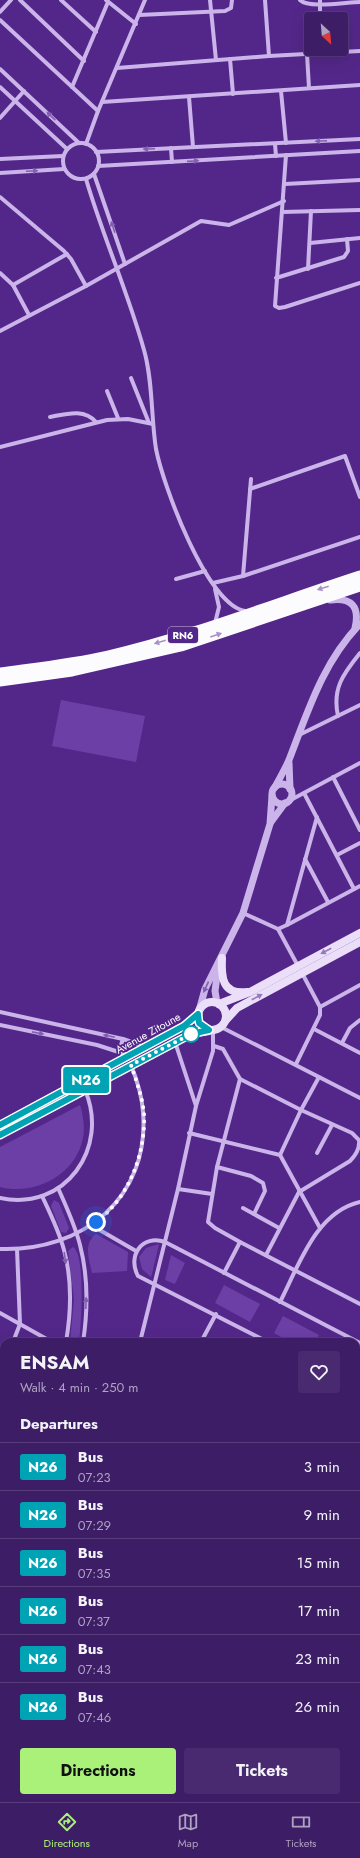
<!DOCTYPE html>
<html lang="en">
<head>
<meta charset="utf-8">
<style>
	:root { --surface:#3e1d67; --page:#492a70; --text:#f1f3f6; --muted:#ada2c0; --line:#573b7b; --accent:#aaf17a }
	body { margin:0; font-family:Jost,sans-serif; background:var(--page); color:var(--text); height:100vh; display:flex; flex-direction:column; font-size:15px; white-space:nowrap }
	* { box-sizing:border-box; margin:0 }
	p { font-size:13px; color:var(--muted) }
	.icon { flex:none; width:22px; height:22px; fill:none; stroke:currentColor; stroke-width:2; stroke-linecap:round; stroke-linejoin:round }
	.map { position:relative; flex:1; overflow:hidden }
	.panel { position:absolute; left:0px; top:1338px; width:360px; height:464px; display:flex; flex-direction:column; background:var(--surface); border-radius:12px 12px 0 0; box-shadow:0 4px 16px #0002,0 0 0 1px var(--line) }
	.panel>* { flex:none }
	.badge { padding:0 8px; border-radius:3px; font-size:14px; line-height:26px }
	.needle { width:26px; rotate:154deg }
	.fabs { position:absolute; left:304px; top:12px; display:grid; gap:8px }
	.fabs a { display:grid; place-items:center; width:44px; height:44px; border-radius:4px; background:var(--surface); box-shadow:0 4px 16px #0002,0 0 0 1px var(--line); font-size:20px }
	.you { position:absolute; width:20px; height:20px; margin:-10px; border:3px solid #fff; border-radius:50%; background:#1a73e8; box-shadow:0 0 0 6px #1a73e833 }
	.map>.badge { position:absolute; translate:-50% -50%; box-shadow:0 0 0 2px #fff }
	h2 { padding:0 20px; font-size:15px; line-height:36px }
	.round { display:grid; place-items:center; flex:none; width:42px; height:42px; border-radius:4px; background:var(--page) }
	.summary { display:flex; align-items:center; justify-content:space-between; height:68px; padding:0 20px }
	h1 { font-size:19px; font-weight:700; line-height:30px }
	.primary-button { display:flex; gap:8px; margin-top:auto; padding:8px 20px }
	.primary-button a { flex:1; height:46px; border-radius:4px; background:var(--accent); color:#111; font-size:16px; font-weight:700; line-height:46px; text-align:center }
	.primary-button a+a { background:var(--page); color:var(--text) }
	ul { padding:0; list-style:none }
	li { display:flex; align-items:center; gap:12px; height:48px; padding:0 20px; border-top:1px solid var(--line) }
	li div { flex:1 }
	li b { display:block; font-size:15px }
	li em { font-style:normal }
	li .badge { min-width:44px; font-weight:700; text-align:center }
	.tabs { display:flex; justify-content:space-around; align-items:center; height:56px; border-top:1px solid var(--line); background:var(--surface); font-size:11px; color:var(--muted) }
	.tabs a { display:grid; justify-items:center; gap:2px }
	.tabs .selected { color:var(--accent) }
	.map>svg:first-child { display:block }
	.green { fill:#6c3fa7 }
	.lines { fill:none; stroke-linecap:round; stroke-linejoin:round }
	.minor { stroke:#cbb4e9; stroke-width:4 }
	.tertiary { stroke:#cbb4e9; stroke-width:7 }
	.secondary { stroke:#eadef8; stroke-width:8 }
	.trunk { stroke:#fcfbfe; stroke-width:11 }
	.oneway { fill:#835faf }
	.oneway2 { fill:#a891c4 }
	.oneway3 { fill:#9779bb }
	.line-casing { stroke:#fff; stroke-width:9 }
	.line { stroke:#00a3b4; stroke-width:6 }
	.walk { stroke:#fff; stroke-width:4; stroke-dasharray:0 7.2 }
	.stop-dot { fill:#fff; stroke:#00a3b4; stroke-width:2 }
	.labels { text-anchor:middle; stroke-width:3.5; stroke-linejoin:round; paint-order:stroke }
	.shield { fill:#532789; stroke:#cbbedc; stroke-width:1 }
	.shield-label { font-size:10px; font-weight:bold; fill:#fff }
	.street-label { font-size:11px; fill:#fff; stroke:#532789 }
</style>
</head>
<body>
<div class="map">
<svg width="360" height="1802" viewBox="0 0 360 1802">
	<rect width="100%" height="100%" fill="#532789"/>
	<!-- green -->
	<g class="green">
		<path d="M61,700L145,716L136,762L52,746Z"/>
		<path d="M80,1105C83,1115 85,1127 83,1138C76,1175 34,1196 0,1187V1147Z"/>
		<path d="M54,1200L59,1203L69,1228L66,1233L61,1232L51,1206Z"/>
		<path d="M96,1234L128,1252L127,1271L92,1273C89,1259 83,1244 96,1234Z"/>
		<path d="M159,1244L152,1274L151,1277L142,1269L139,1257L146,1248Z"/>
		<path d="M73,1247C86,1255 81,1327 79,1342H70L74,1299L68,1251Z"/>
		<path d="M171,1255L185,1263L175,1284L165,1280Z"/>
		<path d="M224,1285L260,1304L250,1322L215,1303Z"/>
		<path d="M283,1316L319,1335L315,1342H290L274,1333Z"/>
		<path d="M360,1514V1575L356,1578V1518Z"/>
	</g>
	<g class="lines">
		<!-- minor -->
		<g class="minor">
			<path d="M20,0L84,61"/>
			<path d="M61,0L96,32"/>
			<path d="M106,0L136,24"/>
			<path d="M210,0L216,60"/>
			<path d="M265,0L269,56"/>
			<path d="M300,0C309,9 347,2 360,2"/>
			<path d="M320,0V19"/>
			<path d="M0,12L11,0"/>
			<path d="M139,15L225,11L231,8L232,0"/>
			<path d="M0,20L98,111"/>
			<path d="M307,54L309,88"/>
			<path d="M230,59L233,94"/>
			<path d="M117,68L269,56L360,51"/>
			<path d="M0,69L79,143"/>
			<path d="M0,87L67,149"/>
			<path d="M72,87L108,2"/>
			<path d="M281,91L286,143"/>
			<path d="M189,97L193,147"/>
			<path d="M102,102L360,85"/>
			<path d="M0,118L24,91"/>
			<circle cx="81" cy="161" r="18"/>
			<path d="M86,144L98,111L145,0"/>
			<path d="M275,144L276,156"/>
			<path d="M171,148L172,162"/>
			<path d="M96,152L360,139"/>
			<path d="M286,155L275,306L279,308L285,307L360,283"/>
			<path d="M0,159L63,156"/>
			<path d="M98,166L360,151"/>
			<path d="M0,173L64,169"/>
			<path d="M94,174L125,264"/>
			<path d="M86,179C103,237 128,292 144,350C153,381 151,418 156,449C163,485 207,605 245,611"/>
			<path d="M285,184L360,180"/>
			<path d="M0,197L64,251L71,259L86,286"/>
			<path d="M282,212L360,210"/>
			<path d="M310,243L360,238"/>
			<path d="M308,269L311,211"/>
			<path d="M0,273L13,285L29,315"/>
			<path d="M276,278L344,257L348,251L347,239"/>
			<path d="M13,285L67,254"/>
			<path d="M0,331L86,286L201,221L229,225L284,201"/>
			<path d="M131,378L149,423"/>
			<path d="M107,391L118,418"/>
			<path d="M50,417C66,414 84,408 96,422"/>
			<path d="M0,447L107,420L128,419L153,424"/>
			<path d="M250,489L345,456L360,497"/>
			<path d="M243,576L251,479"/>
			<path d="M176,579L205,571"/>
			<path d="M213,583L243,576L360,537"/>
			<path d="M215,623L219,607L215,589"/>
			<path d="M338,716C332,689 343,674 360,653"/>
			<path d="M299,735L360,705"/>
			<path d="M333,777L360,830"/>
			<path d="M304,793L354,889"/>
			<path d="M287,802L360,763"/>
			<path d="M337,855L360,843"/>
			<path d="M305,859L328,902"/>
			<path d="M243,913L278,929L298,966"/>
			<path d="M287,925L360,886"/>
			<path d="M278,929L287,925L317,817"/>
			<path d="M302,973L320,1007"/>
			<path d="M0,1012L123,1039L146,1047"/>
			<path d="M0,1025L97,1045L128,1055"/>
			<path d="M221,1027L360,1098"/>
			<path d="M314,1029L360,1053"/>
			<path d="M175,1042L196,1106"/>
			<path d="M342,1043L350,1028L360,1020"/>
			<path d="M214,1046L223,1049L240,1079L301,1110L352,1133L359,1140C360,1149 355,1156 350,1161L299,1192L266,1255"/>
			<path d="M119,1051L123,1039"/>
			<path d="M296,1064L320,1015V1007L360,985"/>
			<path d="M240,1079L217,1167L208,1222L215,1228L240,1242L360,1304"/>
			<path d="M189,1133L280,1155L320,1228"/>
			<path d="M317,1153L332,1125"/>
			<path d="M280,1155L301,1110L319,1077"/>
			<path d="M217,1167L251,1176L263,1183L265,1191L254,1214"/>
			<path d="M58,1188C66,1206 75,1225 80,1245C88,1276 88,1310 83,1342"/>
			<path d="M178,1189L212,1194"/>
			<path d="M42,1196C50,1213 59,1231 64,1250C72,1279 71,1313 66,1342"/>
			<path d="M0,1198C65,1212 110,1148 85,1090"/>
			<path d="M243,1208L279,1228"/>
			<path d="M91,1225L136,1251"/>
			<path d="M0,1249C82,1252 150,1198 143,1112C142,1096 137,1080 131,1065"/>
			<path d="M224,1273L240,1242"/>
			<path d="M280,1302C299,1265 316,1212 360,1202"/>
			<path d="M0,1313L52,1342"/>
			<path d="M13,1342L20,1324L17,1249"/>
			<path d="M140,1342L178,1189L196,1106L213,1051V1031"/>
			<path d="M201,1342L216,1314"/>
			<path d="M268,1342L138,1276C127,1256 142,1234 165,1242L360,1343"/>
			<path d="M0,1376L4,1366"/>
			<path d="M356,1388L360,1390"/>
			<path d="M356,1409L360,1403"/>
			<path d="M0,1438L4,1439"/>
			<path d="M0,1508L4,1498"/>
			<path d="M0,1557L4,1547"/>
			<path d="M356,1590L360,1586"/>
			<path d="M0,1615L4,1617"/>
			<path d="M0,1668L4,1670"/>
			<path d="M356,1683L360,1684"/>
			<path d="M0,1723L4,1724"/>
			<path d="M0,1773L4,1763"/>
			<path d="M356,1774L360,1766"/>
			<path d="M71,1798L82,1802"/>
			<path d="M157,1798L158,1802"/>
			<path d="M176,1798L191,1802"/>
			<path d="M291,1798L303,1802"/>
			<path d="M15,1801L16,1798"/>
			<path d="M48,1802L50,1798"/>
			<path d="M109,1802L111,1798"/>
			<path d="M224,1802L225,1798"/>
			<path d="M267,1802L268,1798"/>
			<path d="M342,1802L344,1798"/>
		</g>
		<!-- tertiary -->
		<g class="tertiary">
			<path d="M330,600C352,597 360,607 355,628"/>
			<path d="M289,763L290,789"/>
			<circle cx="282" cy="794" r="10"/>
			<path d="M275,787C280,778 285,769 289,760C308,711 323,662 360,624"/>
			<path d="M271,822L285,803"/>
			<path d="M217,1003L215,991L218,969"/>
			<path d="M199,1011L205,989L243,913L270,824L272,796"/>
			<path d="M356,1502L360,1498"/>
			<path d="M356,1616L360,1615"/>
			<path d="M356,1630L360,1629"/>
			<path d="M0,1685L4,1684"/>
			<path d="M0,1695L4,1694"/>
			<path d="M127,1798V1802"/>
		</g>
		<!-- secondary -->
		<g class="secondary">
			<path d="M222,958C221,977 222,995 247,992"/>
			<circle cx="212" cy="1016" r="14"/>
			<path d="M219,1004L250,992L360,933"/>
			<path d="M226,1020L237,1008L360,942"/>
			<path d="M0,1125L184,1026L198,1014"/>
			<path d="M0,1135L191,1034L209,1031"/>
		</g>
		<!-- trunk -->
		<g class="trunk">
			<path d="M0,673C36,668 73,664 108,656C194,636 277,603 360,576"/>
			<path d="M0,681L72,671L181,646L360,586"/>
		</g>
	</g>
	<!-- one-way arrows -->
	<defs><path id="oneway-solid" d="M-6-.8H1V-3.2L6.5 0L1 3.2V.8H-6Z"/></defs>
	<g class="oneway">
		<use href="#oneway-solid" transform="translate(51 116) rotate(-137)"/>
		<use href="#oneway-solid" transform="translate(321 141) rotate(177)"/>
		<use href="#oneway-solid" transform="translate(149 149) rotate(177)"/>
		<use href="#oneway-solid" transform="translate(193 161) rotate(-4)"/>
		<use href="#oneway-solid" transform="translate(32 171) rotate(-3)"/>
		<use href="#oneway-solid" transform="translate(113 227) rotate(-109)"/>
		<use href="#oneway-solid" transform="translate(206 987) rotate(115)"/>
		<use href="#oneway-solid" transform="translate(38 1033) rotate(11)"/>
		<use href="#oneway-solid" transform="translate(109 1036) rotate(-168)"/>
		<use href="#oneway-solid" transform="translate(65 1258) rotate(82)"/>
		<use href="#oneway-solid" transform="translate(86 1303) rotate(-88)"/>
	</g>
	<g class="oneway2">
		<use href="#oneway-solid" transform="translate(323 588) rotate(162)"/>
		<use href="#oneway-solid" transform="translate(216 635) rotate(-19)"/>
		<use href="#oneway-solid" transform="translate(160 642) rotate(164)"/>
	</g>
	<g class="oneway3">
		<use href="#oneway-solid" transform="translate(326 951) rotate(152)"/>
		<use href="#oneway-solid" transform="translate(257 997) rotate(-28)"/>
	</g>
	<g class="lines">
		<!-- line casing -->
		<g class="line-casing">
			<path id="line" d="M0,1125L184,1026L198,1014L199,1023L209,1030L191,1034L0,1135"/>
		</g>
		<!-- line -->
		<use href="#line" class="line"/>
		<!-- walk -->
		<path class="walk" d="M96,1222C129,1198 146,1153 144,1113C142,1096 136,1080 131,1065L191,1034"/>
	</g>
	<!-- markers -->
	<circle class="stop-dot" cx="191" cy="1034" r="8"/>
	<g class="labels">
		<!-- shield labels -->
		<rect class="shield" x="168" y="627" width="30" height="16" rx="3"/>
		<g class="shield-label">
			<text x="183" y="639">RN6</text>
		</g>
		<!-- street labels -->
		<g class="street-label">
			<text transform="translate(148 1033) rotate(-29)" y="4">Avenue Zitoune</text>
		</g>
	</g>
</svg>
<div class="fabs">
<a><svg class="needle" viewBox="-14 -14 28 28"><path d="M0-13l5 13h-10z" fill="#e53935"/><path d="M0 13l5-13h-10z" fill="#ada2c0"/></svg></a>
</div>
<div class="you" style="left:96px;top:1222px"></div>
<b class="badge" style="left:86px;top:1080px;background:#00a3b4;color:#fff">N26</b>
<section class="panel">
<div class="summary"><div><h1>ENSAM</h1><p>Walk · 4 min · 250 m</p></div><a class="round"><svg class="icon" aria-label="heart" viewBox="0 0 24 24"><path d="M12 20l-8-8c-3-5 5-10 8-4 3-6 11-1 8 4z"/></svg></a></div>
<h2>Departures</h2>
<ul>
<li><span class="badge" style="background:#00a3b4;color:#fff">N26</span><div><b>Bus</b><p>07:23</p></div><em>3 min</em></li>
<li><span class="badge" style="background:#00a3b4;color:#fff">N26</span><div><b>Bus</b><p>07:29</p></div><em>9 min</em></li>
<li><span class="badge" style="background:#00a3b4;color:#fff">N26</span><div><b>Bus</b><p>07:35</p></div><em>15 min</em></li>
<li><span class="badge" style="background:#00a3b4;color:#fff">N26</span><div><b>Bus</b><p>07:37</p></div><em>17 min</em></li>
<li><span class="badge" style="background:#00a3b4;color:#fff">N26</span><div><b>Bus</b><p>07:43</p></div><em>23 min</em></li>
<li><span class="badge" style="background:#00a3b4;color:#fff">N26</span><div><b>Bus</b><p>07:46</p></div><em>26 min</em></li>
</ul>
<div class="primary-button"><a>Directions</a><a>Tickets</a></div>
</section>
</div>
<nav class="tabs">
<a class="selected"><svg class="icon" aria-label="directions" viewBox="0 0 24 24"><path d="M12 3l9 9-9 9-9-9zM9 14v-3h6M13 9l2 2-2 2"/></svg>Directions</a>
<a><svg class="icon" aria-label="map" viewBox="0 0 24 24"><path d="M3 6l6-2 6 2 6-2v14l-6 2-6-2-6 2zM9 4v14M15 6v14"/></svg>Map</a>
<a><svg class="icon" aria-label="tickets" viewBox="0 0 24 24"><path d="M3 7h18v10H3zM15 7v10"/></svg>Tickets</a>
</nav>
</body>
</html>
